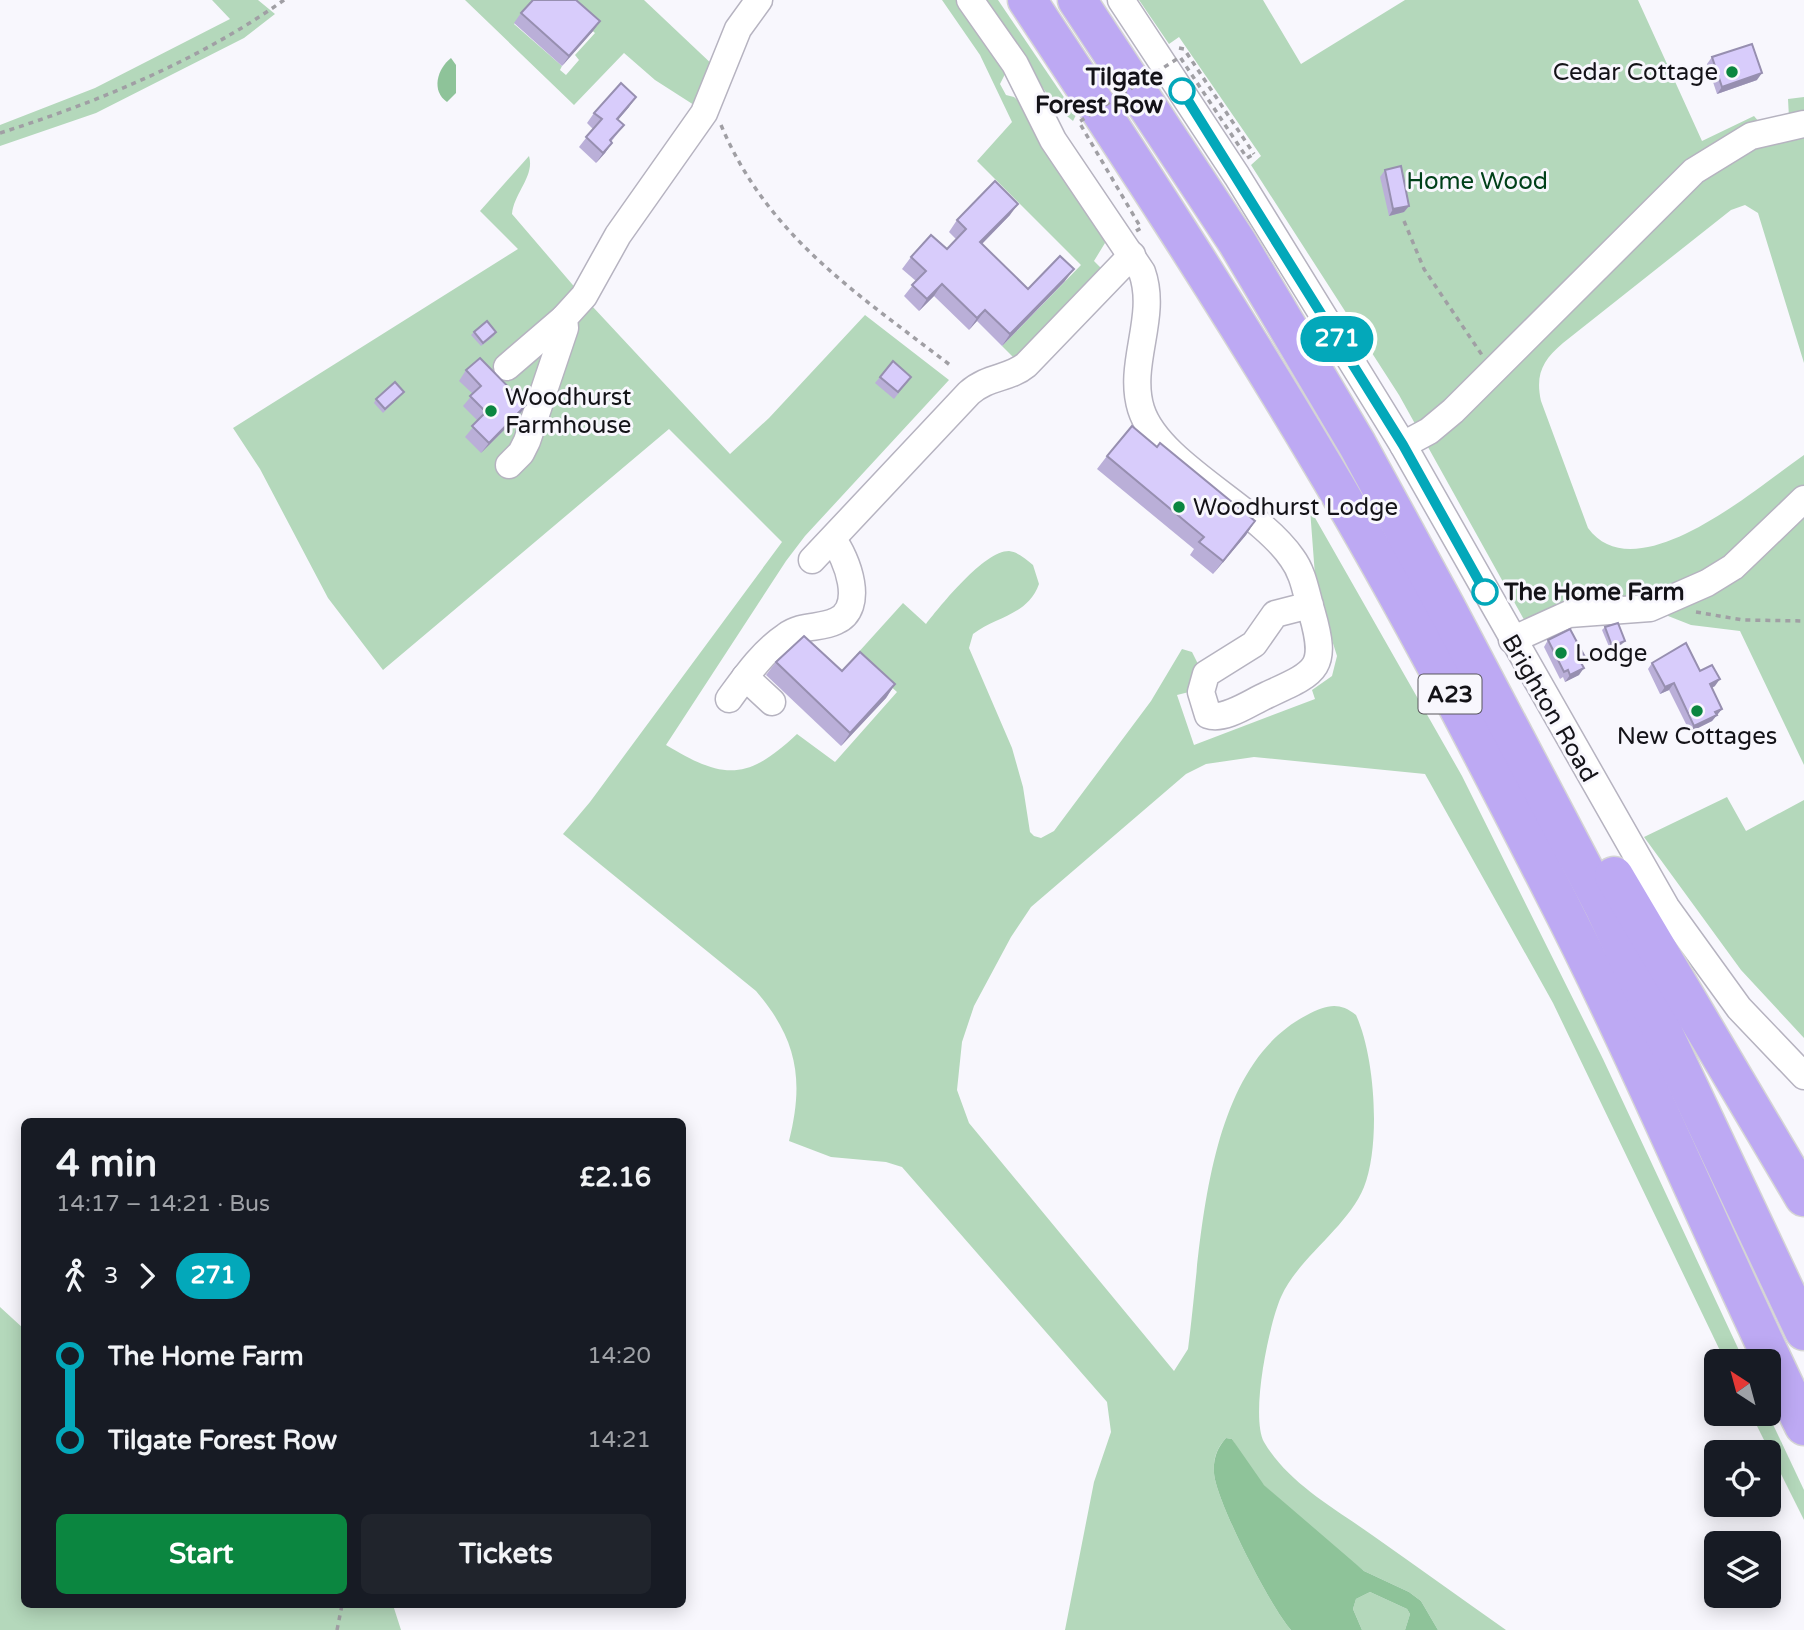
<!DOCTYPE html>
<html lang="en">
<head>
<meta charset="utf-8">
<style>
	:root { --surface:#171b24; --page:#20242c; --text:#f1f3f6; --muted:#9ea1a6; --accent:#0b8640 }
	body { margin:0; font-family:"Varela Round",sans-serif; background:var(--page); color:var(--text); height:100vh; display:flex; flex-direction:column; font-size:26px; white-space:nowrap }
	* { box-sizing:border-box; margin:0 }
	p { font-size:23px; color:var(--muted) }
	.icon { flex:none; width:38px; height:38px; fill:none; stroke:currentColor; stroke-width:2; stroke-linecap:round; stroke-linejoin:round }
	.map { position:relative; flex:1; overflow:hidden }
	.panel { position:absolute; left:21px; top:1118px; width:665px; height:490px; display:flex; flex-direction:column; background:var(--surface); border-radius:10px; box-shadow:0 4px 18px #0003 }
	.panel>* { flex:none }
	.badge { padding:0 14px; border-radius:23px; font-size:24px; line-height:46px }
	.needle { width:46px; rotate:324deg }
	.controls { position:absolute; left:1704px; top:1349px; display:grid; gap:14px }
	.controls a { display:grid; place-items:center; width:77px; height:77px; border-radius:10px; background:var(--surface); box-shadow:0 4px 18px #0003; font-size:35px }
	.map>.badge { position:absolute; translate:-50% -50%; box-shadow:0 0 0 4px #fff }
	.legs { display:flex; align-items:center; gap:10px; height:77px; padding:0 35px; font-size:23px }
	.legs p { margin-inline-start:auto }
	.headline { display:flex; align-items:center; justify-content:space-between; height:119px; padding:0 35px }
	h1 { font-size:38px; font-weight:700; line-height:52px }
	.action { display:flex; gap:14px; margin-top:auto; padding:14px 35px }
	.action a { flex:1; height:80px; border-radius:10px; background:var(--accent); color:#fff; font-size:28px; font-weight:700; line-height:80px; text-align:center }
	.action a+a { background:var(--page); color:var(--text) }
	ul { padding:0 35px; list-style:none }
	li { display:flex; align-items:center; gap:24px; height:84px; font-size:26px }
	li i { display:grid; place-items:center; width:10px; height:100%; margin:0 9px; background:currentColor }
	li i::after { content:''; width:18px; height:18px; margin:-9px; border:5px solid; border-radius:50%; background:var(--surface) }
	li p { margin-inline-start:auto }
	li:first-child i { background:linear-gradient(#0000 50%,currentColor 0) }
	li:last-child i { background:linear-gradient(currentColor 50%,#0000 0) }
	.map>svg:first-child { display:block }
	.green { fill:#b4d8bb }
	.water { fill:#8ec399 }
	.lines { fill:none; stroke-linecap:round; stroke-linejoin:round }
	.minor-casing { stroke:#b6b3c0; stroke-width:29 }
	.highway-casing { stroke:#d5d5d5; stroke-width:41 }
	.path { stroke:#a09fa4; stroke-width:3.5; stroke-dasharray:5 5; stroke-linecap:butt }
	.minor { stroke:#fff; stroke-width:26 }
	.highway { stroke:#bda9f3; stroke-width:38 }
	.path-bridge { stroke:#a09fa4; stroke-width:3.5; stroke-dasharray:5 5; stroke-linecap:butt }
	.wall { fill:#baafd8 }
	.shaded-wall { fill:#978fb0 }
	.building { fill:#d8ccfb; stroke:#978fb0; stroke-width:2 }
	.line-1-casing { stroke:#fff; stroke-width:16 }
	.line-1 { stroke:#03a8ba; stroke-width:10 }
	.poi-dot { fill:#0b8640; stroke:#f8f7fd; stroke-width:2.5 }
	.stop-1-dot { fill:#fff; stroke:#03a8ba; stroke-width:3.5 }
	.labels { text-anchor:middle; stroke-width:6; stroke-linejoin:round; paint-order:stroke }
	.shield { fill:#f8f7fd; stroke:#58575d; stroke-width:2 }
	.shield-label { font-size:23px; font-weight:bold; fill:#141318 }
	.poi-label { font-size:24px; fill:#141318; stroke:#f8f7fd; text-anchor:start }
	.stop-label { font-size:24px; font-weight:bold; fill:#141318; stroke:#f8f7fd; text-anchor:end }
	.park-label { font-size:24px; fill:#004019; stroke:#f8f7fd }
	.street-label { font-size:24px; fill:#141318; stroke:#f8f7fd }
</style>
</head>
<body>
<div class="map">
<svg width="1804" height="1630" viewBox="0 0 1804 1630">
	<rect width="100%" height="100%" fill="#f8f7fd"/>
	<!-- green -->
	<g class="green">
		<path d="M212,0H258L275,14L244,38L96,113L0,146V125L95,88L230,19Z"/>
		<path d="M465,0H535L514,24L562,66L560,70L566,75L579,60L575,55L595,33L558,0H644L716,68L727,39L748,0H767L745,33L720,107L623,241L606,269L592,306L730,454L769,418L865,315L949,380L805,536L786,561L666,745C724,780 747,781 797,734L835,762L897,692L856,655L903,603L926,624C941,605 984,551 1009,551C1018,552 1026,559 1033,565L1039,584C1028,615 997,616 973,634L969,648L1012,748L1023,787L1030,832L1034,836L1041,838L1054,831L1151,701L1182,649L1192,652L1201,670L1193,691L1177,695L1194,745L1315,699L1312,690L1332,676L1337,656L1316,589L1310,509L1462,776L1603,1059L1744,1361H1725L1553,1003L1425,774L1254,757L1206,764L1186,774L1031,907L1011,937L974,1006L962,1042L957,1090L969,1123L1174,1371L1188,1349C1202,1246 1202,1069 1307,1015C1326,1005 1339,1001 1356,1015C1375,1056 1381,1144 1364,1187C1348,1227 1298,1258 1281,1297C1269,1324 1250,1416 1264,1442C1288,1483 1334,1508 1372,1535C1417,1567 1461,1598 1506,1630H1438L1421,1601L1409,1592L1364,1571L1328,1543L1256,1478L1232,1439L1226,1438C1217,1448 1213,1458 1214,1473C1216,1501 1271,1608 1291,1630H1065L1094,1482L1111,1432L1107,1402L902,1167L886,1162L831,1157L789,1141C804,1081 798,1040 756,991L563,834L590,802L782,542L669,429L383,670L328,598L260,469L233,428L518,249L480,211L529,156C535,176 514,193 512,214L578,291L603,243L694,105L655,80L624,53L574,105Z"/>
		<path d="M942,0H958L1006,72L1000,84L1006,95L1014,97L1022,104L1104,237L1105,243L1094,261L1106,273L1018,362L1002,346L1081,265L977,161L1012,122L980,55Z"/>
		<path d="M982,0H998L1076,115L1073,121L1056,107Z"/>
		<path d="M1139,0H1263L1301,64L1405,0H1638L1702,141L1754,116L1760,123L1789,118L1788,99L1804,97V363L1758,213L1745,205L1731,210L1563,343C1543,360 1535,374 1541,401L1588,528C1636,594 1759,486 1804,455V765L1740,631L1691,625L1663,614L1527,625L1399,395L1251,165L1261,156L1179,37L1169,44Z"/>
		<path d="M1727,797L1746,831L1804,800V1038L1741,970L1644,837Z"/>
		<path d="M0,1307L24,1329V1605H393L401,1630H0Z"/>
		<path d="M1751,1414H1768L1804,1490V1520Z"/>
		<path d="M1370,1592L1407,1609L1410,1614L1405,1630H1362L1353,1609L1356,1599Z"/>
	</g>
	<!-- water -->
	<g class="water">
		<path d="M451,58L456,65V93L447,102C431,91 437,69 451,58Z"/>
		<path d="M1226,1438L1232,1439L1264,1485L1364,1571L1409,1592L1421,1601L1438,1630H1405L1410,1614L1407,1609L1370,1592L1356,1599L1353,1609L1362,1630H1291C1271,1608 1216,1501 1214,1473C1213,1459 1217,1448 1226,1438Z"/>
	</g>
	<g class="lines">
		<!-- minor casing -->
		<g class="minor-casing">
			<g id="minor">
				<path d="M970,0L1015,64L1053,140L1142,272C1158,317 1127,364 1141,409C1158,464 1258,508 1292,558C1304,574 1306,594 1312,613C1328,669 1317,672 1267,695C1251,702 1225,721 1208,715L1201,692L1206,674L1254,644L1275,614L1310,605"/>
				<path d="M1121,0L1237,176L1403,445L1666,907L1739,1008L1804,1076"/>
				<path d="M507,367L564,318"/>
				<path d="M1403,445L1429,431L1453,411L1694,171L1751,136L1804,124"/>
				<path d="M509,465L521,453L527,441L565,328L564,318L584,296L618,235L704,113L738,29L759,0"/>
				<path d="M812,560L969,393C988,376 1009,379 1026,365L1132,255"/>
				<path d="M1512,640L1569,614L1650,608L1707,583L1733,567L1804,499"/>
				<path d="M745,677L772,702"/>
				<path d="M729,699C745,677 762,652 786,636C802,624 820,629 836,621C866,608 847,558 833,540"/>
			</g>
		</g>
		<!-- highway casing -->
		<g class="highway-casing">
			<g id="highway">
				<path d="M1027,0C1128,152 1228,305 1321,462C1405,602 1480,748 1554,893C1644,1068 1718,1250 1804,1426"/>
				<path d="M1077,0L1237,242L1357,444L1446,607L1604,907L1804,1331"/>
				<path d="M1614,876L1804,1197"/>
			</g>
		</g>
		<!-- path -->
		<g class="path">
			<path d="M1179,48L1184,49L1254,154"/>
			<path d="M721,125C768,237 858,294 950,365"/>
			<path d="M0,133C98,102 200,60 284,0"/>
			<path d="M1404,221L1424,269L1482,355"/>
			<path d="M1696,612L1743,620L1804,621"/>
			<path d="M337,1630L342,1605"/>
		</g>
		<!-- minor -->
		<use href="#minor" class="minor"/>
		<!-- highway -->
		<use href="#highway" class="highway"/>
		<!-- path-bridge -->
		<path class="path-bridge" d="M1136,231L1141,228L1079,122L1180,57L1247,158L1254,154"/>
	</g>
	<!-- wall -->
	<g class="wall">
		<path d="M521,13L600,21L593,31L562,66L514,23Z"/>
		<path d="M1712,57L1757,80L1717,94L1707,64Z"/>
		<path d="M629,107L618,120L624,125L611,142L612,143L605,153L596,163L579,147L593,129L587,123L594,113Z"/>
		<path d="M1385,170L1409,206L1404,212L1389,216L1380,177Z"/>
		<path d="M1010,215L982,244L1028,289L1065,281L1002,346L977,321L969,330L934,296L919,311L904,296L916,281L902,269L911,257L947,249L956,239L949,232L957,220Z"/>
		<path d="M474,332H496L494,336L481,346L471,335Z"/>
		<path d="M466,370L526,405L519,415L481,453L465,437L478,421L463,406L473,394L459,381Z"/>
		<path d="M880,377H911L894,399L875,383Z"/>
		<path d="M404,392L383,413L374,403L376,399Z"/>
		<path d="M1157,447L1255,521L1246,535L1213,574L1190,555L1194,549L1097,469L1107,456Z"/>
		<path d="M1605,627L1622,644L1610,649L1602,630Z"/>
		<path d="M1548,640L1586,659L1582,664L1579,675L1565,682L1563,677L1560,679L1544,647Z"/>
		<path d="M776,662L842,671L895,684L886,698L841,746L766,675Z"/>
		<path d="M1652,663L1700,671L1715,686L1712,688L1722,709L1712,721L1690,732L1669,690L1660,694L1648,669Z"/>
	</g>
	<!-- shaded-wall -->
	<g class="shaded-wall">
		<path d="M600,21L593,31L562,66L569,56Z"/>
		<path d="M1762,73L1757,80L1717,94L1722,87Z"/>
		<path d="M636,97L629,107L610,129L617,119Z"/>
		<path d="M612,143L605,153L596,163L603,153Z"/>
		<path d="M1018,204L1010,215L972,254L980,242Z"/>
		<path d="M1409,206L1404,212L1389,216L1393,209Z"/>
		<path d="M1074,269L1065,281L1002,346L1010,334Z"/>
		<path d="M942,284L934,296L919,311L927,299Z"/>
		<path d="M985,310L977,321L969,330L977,318Z"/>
		<path d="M526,405L519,415L481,453L489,443Z"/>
		<path d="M1255,521L1246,535L1213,574L1223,561Z"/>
		<path d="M1625,641L1622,644L1610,649L1612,646Z"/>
		<path d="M1584,668L1579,675L1565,682L1570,675Z"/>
		<path d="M1720,679L1715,686L1705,691L1710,684Z"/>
		<path d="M1674,683L1669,690L1660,694L1665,687Z"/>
		<path d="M895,684L886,698L841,746L850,733Z"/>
		<path d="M1722,709L1712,721L1690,732L1694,726L1715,712Z"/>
	</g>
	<!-- building -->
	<g class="building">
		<path d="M533,0H576L600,21L569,56L521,13Z"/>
		<path d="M1752,44L1762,73L1722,87L1712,57Z"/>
		<path d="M621,83L636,97L617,119L624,125L610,140L612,143L603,153L586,137L602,119L594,113Z"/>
		<path d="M1401,166L1409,206L1393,209L1385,170Z"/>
		<path d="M995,181L1018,204L980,242L1028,289L1060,256L1074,269L1010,334L985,310L977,318L942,284L927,299L912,285L926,271L911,257L931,235L947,249L966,229L957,220Z"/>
		<path d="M487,321L496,332L483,343L474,332Z"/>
		<path d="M480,358L526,405L489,443L472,426L486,412L470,396L481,386L466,370Z"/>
		<path d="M893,361L911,377L898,392L880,377Z"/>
		<path d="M395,382L404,392L385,409L376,399Z"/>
		<path d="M1132,426L1157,447L1160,443L1255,521L1223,561L1199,542L1204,537L1107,456Z"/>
		<path d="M1618,623L1625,641L1612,646L1605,627Z"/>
		<path d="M1570,629L1586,659L1580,661L1584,668L1570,675L1568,670L1564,672L1548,640Z"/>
		<path d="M804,636L842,671L860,652L895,684L850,733L776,662Z"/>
		<path d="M1686,643L1700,671L1712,665L1720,679L1710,684L1722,709L1715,712L1717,715L1694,726L1674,683L1665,687L1652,663Z"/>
	</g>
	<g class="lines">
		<!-- line-1 casing -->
		<g class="line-1-casing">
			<path id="line-1" d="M1182,91L1403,445L1485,592"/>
		</g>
		<!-- line-1 -->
		<use href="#line-1" class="line-1"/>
	</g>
	<!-- markers -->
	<g class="poi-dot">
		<circle cx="1732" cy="72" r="7"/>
		<circle cx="491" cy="411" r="7"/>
		<circle cx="1179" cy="507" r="7"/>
		<circle cx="1561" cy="653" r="7"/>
		<circle cx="1697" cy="711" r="7"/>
	</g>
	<g class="stop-1-dot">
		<circle cx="1182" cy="91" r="12"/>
		<circle cx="1485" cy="592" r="12"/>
	</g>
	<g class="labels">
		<!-- shield labels -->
		<rect class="shield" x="1418.5" y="674.5" width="63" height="39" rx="5"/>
		<g class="shield-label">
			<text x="1450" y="702">A23</text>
		</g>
		<!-- poi labels -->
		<g class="poi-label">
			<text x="1718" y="80" text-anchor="end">Cedar Cottage</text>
			<text x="505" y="405">Woodhurst<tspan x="505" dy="28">Farmhouse</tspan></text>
			<text x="1193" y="515">Woodhurst Lodge</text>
			<text x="1575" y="661">Lodge</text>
			<text x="1697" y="744" text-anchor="middle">New Cottages</text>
		</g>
		<!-- stop labels -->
		<g class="stop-label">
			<text x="1163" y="85">Tilgate<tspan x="1163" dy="28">Forest Row</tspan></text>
			<text x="1504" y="600" text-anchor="start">The Home Farm</text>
		</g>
		<!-- park labels -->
		<g class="park-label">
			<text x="1477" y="189">Home Wood</text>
		</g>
		<!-- street labels -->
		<g class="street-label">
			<text transform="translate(1550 708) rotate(60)" y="8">Brighton Road</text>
		</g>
	</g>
</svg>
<div class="controls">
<a><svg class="needle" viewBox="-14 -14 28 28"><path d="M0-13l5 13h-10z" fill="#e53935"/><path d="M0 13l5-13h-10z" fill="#9ea1a6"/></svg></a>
<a><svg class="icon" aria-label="locate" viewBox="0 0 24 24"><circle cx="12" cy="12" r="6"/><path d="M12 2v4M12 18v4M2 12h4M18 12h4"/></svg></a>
<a><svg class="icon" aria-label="layers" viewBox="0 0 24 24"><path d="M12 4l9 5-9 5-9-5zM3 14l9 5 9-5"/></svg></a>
</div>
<b class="badge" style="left:1337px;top:339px;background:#03a8ba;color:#fff">271</b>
<section class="panel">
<div class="headline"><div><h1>4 min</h1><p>14:17 – 14:21 · Bus</p></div><b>£2.16</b></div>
<div class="legs"><svg class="icon" aria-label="walk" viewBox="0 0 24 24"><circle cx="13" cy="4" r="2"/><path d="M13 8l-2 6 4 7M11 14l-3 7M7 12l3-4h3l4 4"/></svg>3<svg class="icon" aria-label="forward" viewBox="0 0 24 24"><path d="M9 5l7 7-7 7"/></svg><b class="badge" style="background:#03a8ba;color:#fff">271</b></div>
<ul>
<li><i style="color:#03a8ba"></i><b>The Home Farm</b><p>14:20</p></li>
<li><i style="color:#03a8ba"></i><b>Tilgate Forest Row</b><p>14:21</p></li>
</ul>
<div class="action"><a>Start</a><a>Tickets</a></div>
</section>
</div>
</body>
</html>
